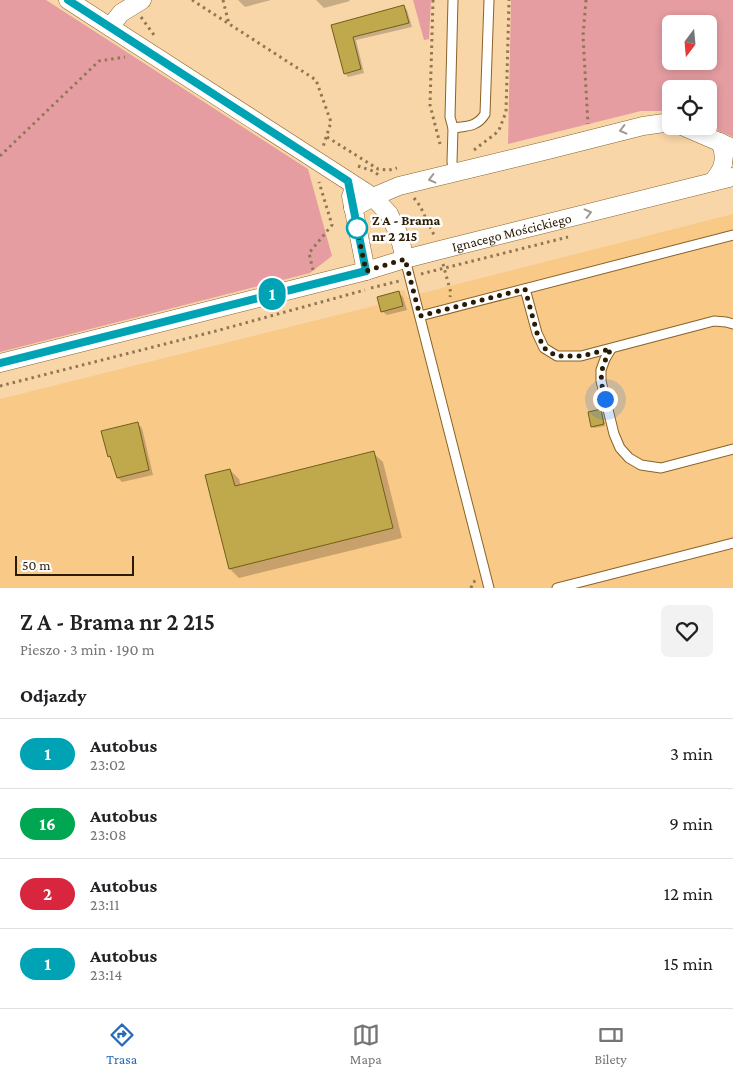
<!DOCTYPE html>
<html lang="pl">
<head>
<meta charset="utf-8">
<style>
	:root { --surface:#fff; --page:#f2f2f2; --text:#202124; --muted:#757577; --line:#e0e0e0; --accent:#256aba }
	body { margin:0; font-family:"Crimson Pro",serif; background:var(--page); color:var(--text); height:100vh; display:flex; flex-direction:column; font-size:19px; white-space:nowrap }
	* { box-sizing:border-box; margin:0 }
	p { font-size:16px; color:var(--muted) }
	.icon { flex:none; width:28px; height:28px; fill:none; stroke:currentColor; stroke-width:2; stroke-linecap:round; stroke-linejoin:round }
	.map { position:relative; height:588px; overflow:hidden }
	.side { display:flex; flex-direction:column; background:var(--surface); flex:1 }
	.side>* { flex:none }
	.badge { padding:0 10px; border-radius:16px; font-size:18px; line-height:32px }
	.needle { width:32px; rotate:196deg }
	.buttons { position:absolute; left:662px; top:15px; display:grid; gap:10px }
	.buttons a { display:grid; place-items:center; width:55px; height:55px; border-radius:8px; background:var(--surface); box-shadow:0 2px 8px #0003; font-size:25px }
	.scale { position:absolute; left:15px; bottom:12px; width:119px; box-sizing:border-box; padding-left:5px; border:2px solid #2b1b03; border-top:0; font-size:14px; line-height:18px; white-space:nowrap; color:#2b1b03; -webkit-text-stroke:4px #fdfdfd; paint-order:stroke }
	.you { position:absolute; width:25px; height:25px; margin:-12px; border:4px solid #fff; border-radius:50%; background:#1a73e8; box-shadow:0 0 0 8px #1a73e833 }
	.map>.badge { position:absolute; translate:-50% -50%; box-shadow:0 0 0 2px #fff }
	h2 { padding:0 20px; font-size:19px; line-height:45px }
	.round { display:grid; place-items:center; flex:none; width:52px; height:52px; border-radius:8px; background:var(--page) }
	.overview { display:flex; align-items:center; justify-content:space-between; height:85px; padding:0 20px }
	h1 { font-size:24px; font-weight:600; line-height:38px }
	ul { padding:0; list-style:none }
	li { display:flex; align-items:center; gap:15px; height:70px; padding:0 20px; border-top:1px solid var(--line) }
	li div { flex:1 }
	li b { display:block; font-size:19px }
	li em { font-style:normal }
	li .badge { min-width:55px; font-weight:700; text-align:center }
	.dock { display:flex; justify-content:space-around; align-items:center; height:70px; border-top:1px solid var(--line); background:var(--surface); font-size:14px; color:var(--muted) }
	.dock a { display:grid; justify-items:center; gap:2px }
	.dock .selected { color:var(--accent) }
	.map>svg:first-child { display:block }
	.built { fill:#f9c987 }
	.green { fill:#e59da2; fill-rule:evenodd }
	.shadow { fill:#0003 }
	.building { fill:#c0a84d; stroke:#715f18 }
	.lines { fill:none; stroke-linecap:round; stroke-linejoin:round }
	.service-casing { stroke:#8a6328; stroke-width:11 }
	.minor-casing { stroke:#8a6328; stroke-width:19 }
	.path { stroke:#907754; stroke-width:3; stroke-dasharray:2.5 4; stroke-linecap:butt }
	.service { stroke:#fff; stroke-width:9 }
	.minor { stroke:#fff; stroke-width:18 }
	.oneway { stroke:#a0988e }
	.line-casing { stroke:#fff; stroke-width:11 }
	.line { stroke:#00a3b4; stroke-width:8 }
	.walk { stroke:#2b1b03; stroke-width:5; stroke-dasharray:0 9 }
	.stop-dot { fill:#fff; stroke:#00a3b4; stroke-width:2.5 }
	.labels { text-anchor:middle; stroke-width:5; stroke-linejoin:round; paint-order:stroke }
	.stop-label { font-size:14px; font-weight:bold; fill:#2b1b03; stroke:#fdfdfd; text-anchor:start }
	.street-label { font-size:14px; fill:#2b1b03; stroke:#fdfdfd }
</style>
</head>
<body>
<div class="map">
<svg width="733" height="588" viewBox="0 0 733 588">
	<rect width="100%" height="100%" fill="#f8d6a7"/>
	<!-- built -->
	<path class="built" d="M733,214V588H0V399L378,305L377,296L404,290L407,297Z"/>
	<!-- green -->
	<g class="green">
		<path d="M0,0H46L308,169L332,256L310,273L0,352Z"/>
		<path d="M413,0H431L429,39L424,40Z"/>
		<path d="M511,0H733V137L707,126H709V89H671V111H641L508,144ZM671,24H709V61H671Z"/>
	</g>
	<!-- shadow -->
	<g class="shadow">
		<path d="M238,0H271L245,7Z"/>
		<path d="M316,0H349L350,1L324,8Z"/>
		<path d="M404,7L407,10L412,27L356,40L364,73L348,77L345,73L333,26Z"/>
		<path d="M399,293L403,297L407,310L387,315L382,311Z"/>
		<path d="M600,410L602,412L605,426L594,428L592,427Z"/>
		<path d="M137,423L142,428L153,475L122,482L118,478L112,460L109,456Z"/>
		<path d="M373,453L383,462L402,538L239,578L230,569L207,476L230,470L239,479L241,486Z"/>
	</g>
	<!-- building -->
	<g class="building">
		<path d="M404,5L409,23L353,37L361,69L344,74L331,25Z"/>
		<path d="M399,291L403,306L381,312L377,297Z"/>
		<path d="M601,409L604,424L591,427L588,412Z"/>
		<path d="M138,422L149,470L117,478L110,456L108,457L101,431Z"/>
		<path d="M374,451L393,528L229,569L205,475L230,469L235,486Z"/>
	</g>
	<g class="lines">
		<!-- service casing -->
		<g class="service-casing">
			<g id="service">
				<path d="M453,0L450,117L453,128L452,162L454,173"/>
				<path d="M453,128C467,126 477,127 485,114L489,0"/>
				<path d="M405,259L489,588"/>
				<path d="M525,289L537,333L544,348L557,356H581L714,321L726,322L733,324"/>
				<path d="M420,316L733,235"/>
				<path d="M611,349L605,359L601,370V381L614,434L620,448L629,458L641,465L661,468L733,449"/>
				<path d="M557,588L733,543"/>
			</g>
		</g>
		<!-- minor casing -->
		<g class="minor-casing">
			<g id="minor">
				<path d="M68,0L373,197L389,214L399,235L405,259"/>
				<path d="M110,27L121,13L142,0"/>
				<path d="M682,126L733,148"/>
				<path d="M712,182C724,170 727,157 720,142"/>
				<path d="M351,196L366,271"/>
				<path d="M353,208L373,197L399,186L548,150L643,126L664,123L671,124"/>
				<path id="s1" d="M0,363L366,271L405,259L440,250L733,177"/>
			</g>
		</g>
		<!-- path -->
		<g class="path">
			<path d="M192,0L316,80L331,122L323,147"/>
			<path d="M223,0L229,24"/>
			<path d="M433,0L430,105L440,144"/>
			<path d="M586,0L583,36L588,124"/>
			<path d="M141,17L154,35"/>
			<path d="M327,137L378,169L389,170L397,168"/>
			<path d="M474,150L495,134L499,130L506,112L509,0"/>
			<path d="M0,156L99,61L125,57"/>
			<path d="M358,166L373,171L380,176"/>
			<path d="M414,198L420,206L435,237"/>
			<path d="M443,264L451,293L450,297"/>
			<path d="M313,270L309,253L332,225L319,182"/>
			<path d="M421,274L568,237"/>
			<path d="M371,288L399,281"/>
			<path d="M0,386L216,331L365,290"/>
			<path d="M471,588L473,582L476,581"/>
		</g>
		<!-- service -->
		<use href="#service" class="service"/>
		<!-- minor -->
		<use href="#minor" class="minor"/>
	</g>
	<!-- one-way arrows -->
	<defs><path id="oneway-chevron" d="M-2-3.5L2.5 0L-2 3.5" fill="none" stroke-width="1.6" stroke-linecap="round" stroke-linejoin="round" transform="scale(1.25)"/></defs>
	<g class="oneway">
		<use href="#oneway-chevron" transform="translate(623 130) rotate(166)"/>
		<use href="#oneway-chevron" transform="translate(432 179) rotate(166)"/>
		<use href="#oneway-chevron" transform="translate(588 213) rotate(-14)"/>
	</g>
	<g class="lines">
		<!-- line casing -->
		<g class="line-casing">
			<path id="line" d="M0,363L366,271L348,181L68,0"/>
		</g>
		<!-- line -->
		<use href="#line" class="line"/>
		<!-- walk -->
		<path class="walk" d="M357,228L356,224L366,271L405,259L420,316L525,289L537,333L544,348L556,356H581L611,349C600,369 599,376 605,399"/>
	</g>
	<!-- markers -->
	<circle class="stop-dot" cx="357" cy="228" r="10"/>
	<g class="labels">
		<!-- stop labels -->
		<g class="stop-label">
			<text x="372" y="225">Z A - Brama<tspan x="372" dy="16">nr 2 215</tspan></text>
		</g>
		<!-- street labels -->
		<g class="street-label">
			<text dy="5" stroke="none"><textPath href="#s1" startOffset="528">Ignacego Mościckiego</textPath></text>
		</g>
	</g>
</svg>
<div class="buttons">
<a><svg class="needle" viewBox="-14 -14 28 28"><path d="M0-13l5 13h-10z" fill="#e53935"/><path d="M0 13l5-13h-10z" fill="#757577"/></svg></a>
<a><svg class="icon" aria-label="locate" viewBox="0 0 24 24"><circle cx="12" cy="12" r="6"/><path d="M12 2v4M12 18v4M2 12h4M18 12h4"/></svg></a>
</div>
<div class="scale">50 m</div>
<div class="you" style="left:605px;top:399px"></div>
<b class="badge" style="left:272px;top:294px;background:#00a3b4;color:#fff">1</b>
</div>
<section class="side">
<div class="overview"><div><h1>Z A - Brama nr 2 215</h1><p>Pieszo · 3 min · 190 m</p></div><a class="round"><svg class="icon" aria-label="heart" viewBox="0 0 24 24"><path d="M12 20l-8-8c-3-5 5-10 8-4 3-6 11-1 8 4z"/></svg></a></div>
<h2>Odjazdy</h2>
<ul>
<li><span class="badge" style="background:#00a3b4;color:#fff">1</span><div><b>Autobus</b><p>23:02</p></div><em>3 min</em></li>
<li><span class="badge" style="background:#00a651;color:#fff">16</span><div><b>Autobus</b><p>23:08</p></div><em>9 min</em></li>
<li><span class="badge" style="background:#d7263d;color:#fff">2</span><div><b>Autobus</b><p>23:11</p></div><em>12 min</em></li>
<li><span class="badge" style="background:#00a3b4;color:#fff">1</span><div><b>Autobus</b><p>23:14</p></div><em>15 min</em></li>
</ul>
</section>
<nav class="dock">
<a class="selected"><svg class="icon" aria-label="directions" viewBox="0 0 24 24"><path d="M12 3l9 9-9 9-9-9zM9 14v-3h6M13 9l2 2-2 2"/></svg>Trasa</a>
<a><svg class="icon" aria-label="map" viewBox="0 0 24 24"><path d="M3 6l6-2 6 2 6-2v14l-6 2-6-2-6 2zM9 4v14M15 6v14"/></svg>Mapa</a>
<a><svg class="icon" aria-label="tickets" viewBox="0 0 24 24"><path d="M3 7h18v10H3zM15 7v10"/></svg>Bilety</a>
</nav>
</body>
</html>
